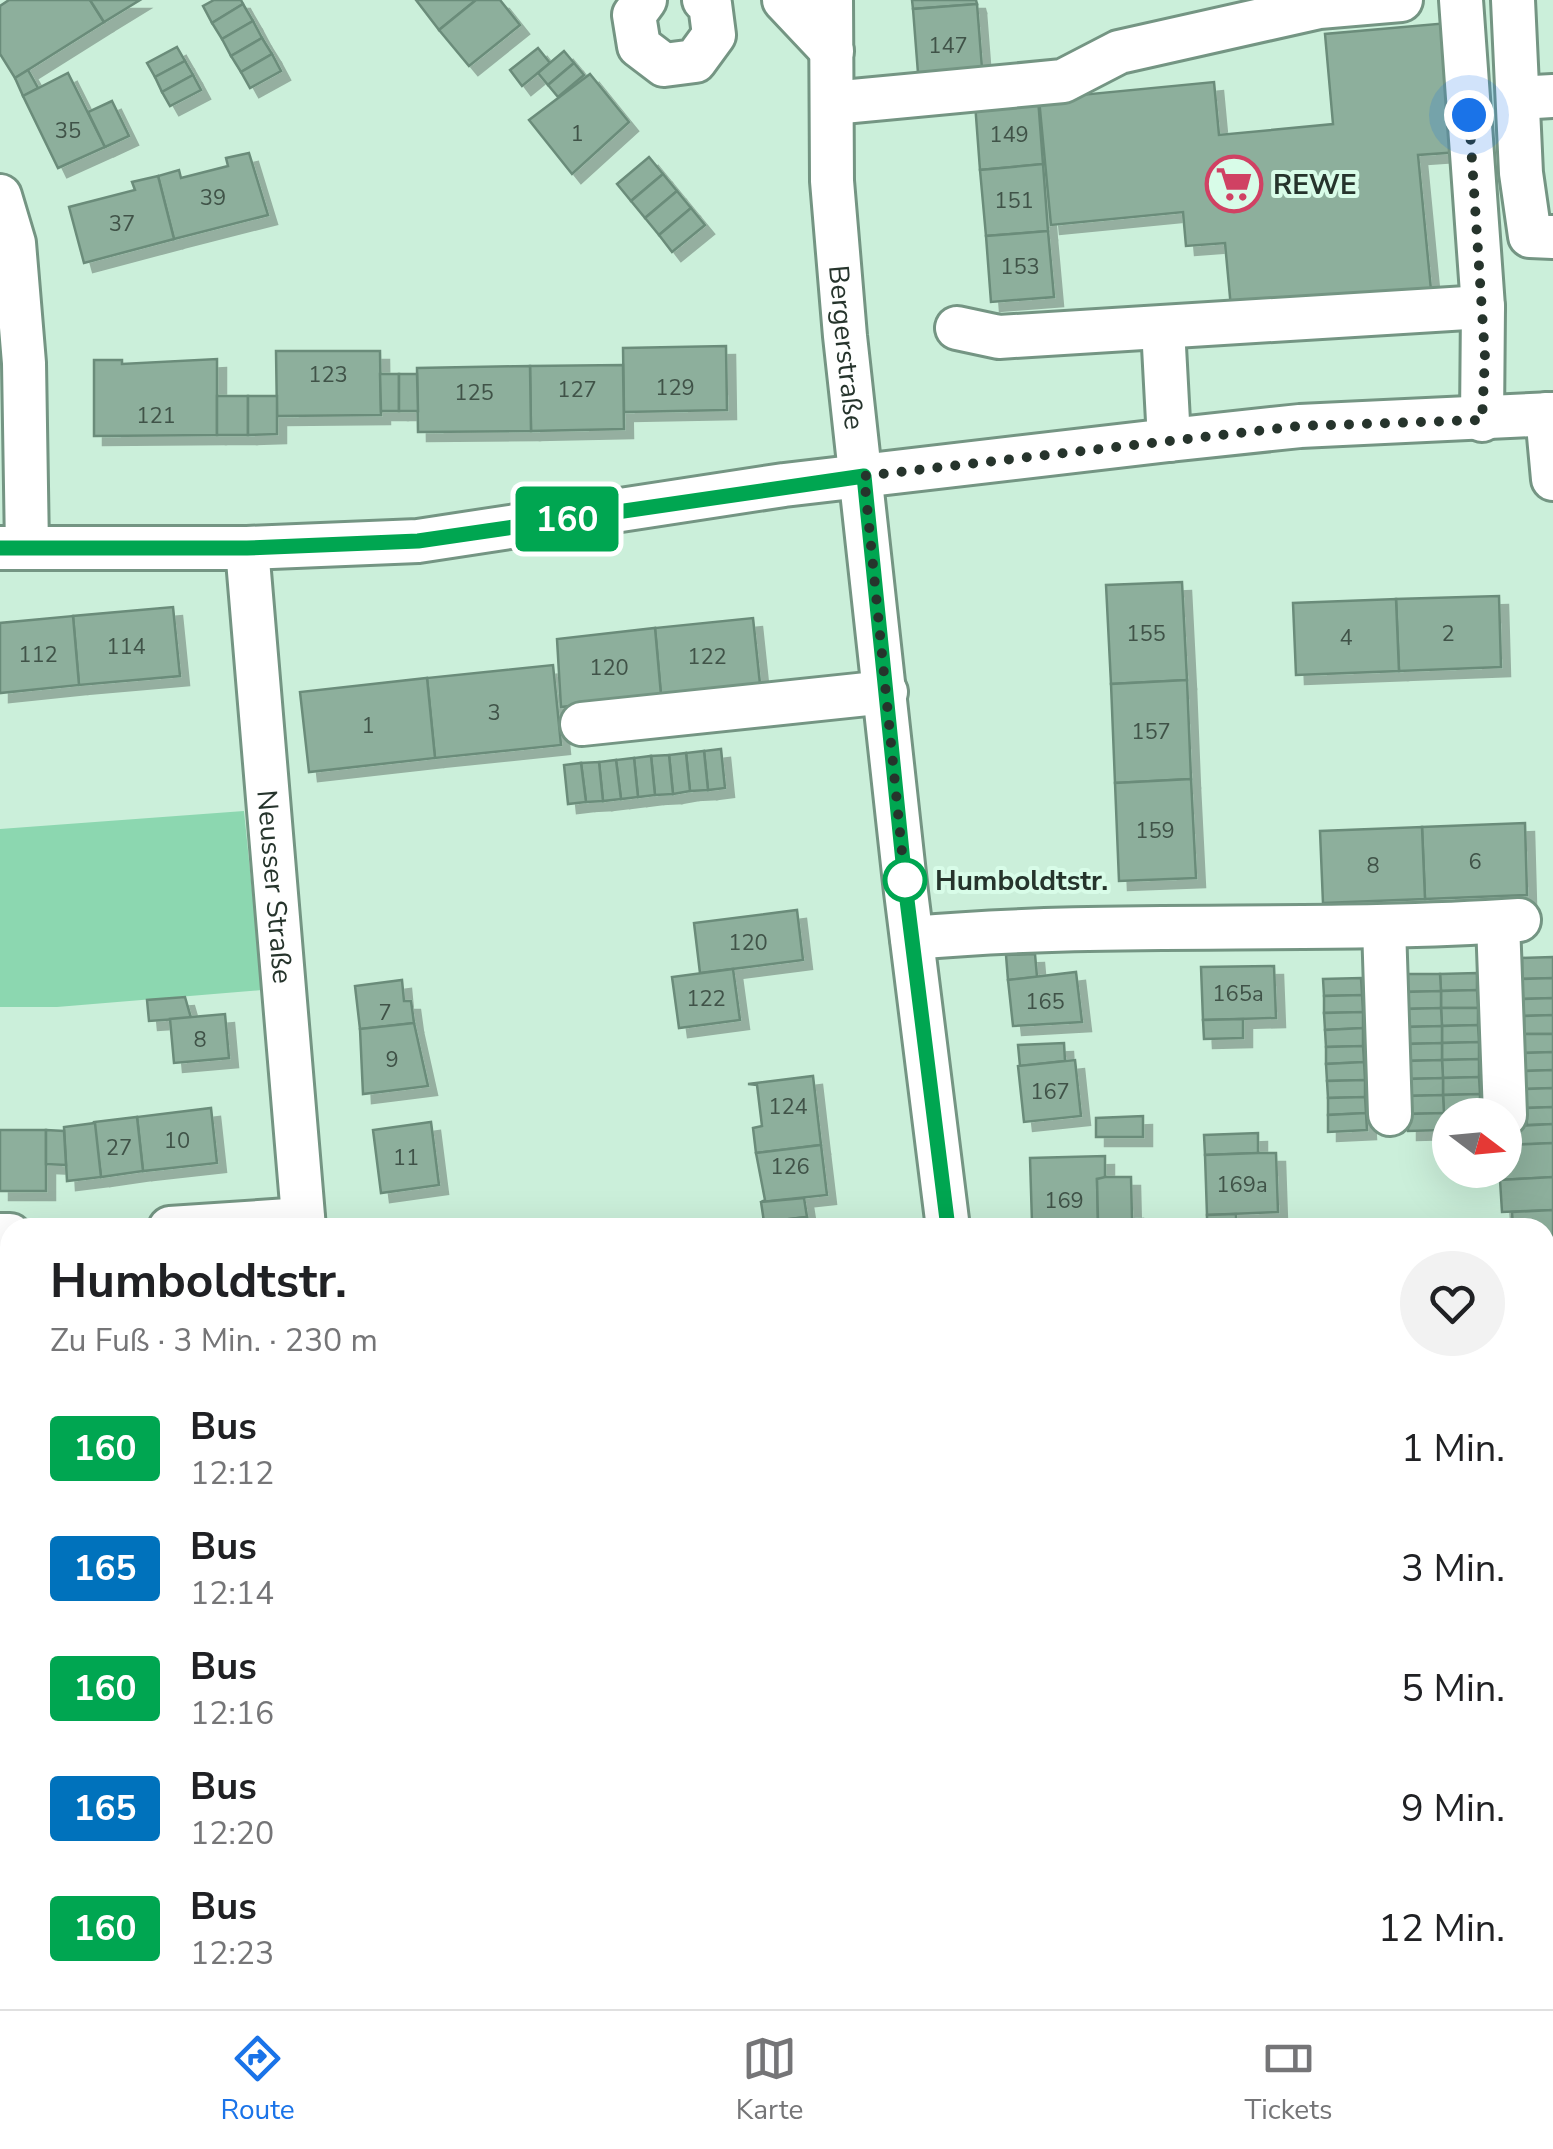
<!DOCTYPE html>
<html lang="de">
<head>
<meta charset="utf-8">
<style>
	:root { --surface:#fff; --page:#f2f2f2; --text:#202124; --muted:#757577; --line:#e0e0e0; --accent:#1a73e8 }
	body { margin:0; font-family:"Nunito Sans",sans-serif; background:var(--page); color:var(--text); height:100vh; display:flex; flex-direction:column; font-size:38px; white-space:nowrap }
	* { box-sizing:border-box; margin:0 }
	p { font-size:32px; color:var(--muted) }
	.icon { flex:none; width:55px; height:55px; fill:none; stroke:currentColor; stroke-width:2; stroke-linecap:round; stroke-linejoin:round }
	.map { position:relative; flex:1; overflow:hidden }
	.details { position:absolute; left:0px; top:1218px; width:1555px; height:792px; display:flex; flex-direction:column; background:var(--surface); border-radius:30px 30px 0 0; box-shadow:0 10px 40px #0002 }
	.details>* { flex:none }
	.badge { padding:0 20px; border-radius:8px; font-size:35px; line-height:65px }
	.needle { width:65px; rotate:106deg }
	.controls { position:absolute; left:1432px; top:1098px; display:grid; gap:20px }
	.controls a { display:grid; place-items:center; width:90px; height:90px; border-radius:50%; background:var(--surface); box-shadow:0 10px 40px #0002; font-size:50px }
	.you { position:absolute; width:50px; height:50px; margin:-25px; border:8px solid #fff; border-radius:50%; background:#1a73e8; box-shadow:0 0 0 15px #1a73e833 }
	.map>.badge { position:absolute; translate:-50% -50%; box-shadow:0 0 0 5px #fff }
	.round { display:grid; place-items:center; flex:none; width:105px; height:105px; border-radius:52px; background:var(--page) }
	.head { display:flex; align-items:center; justify-content:space-between; height:170px; padding:0 50px }
	h1 { font-size:48px; font-weight:700; line-height:75px }
	ul { padding:0; list-style:none }
	li { display:flex; align-items:center; gap:30px; height:120px; padding:0 50px }
	li div { flex:1 }
	li b { display:block; font-size:38px }
	li em { font-style:normal }
	li .badge { min-width:110px; font-weight:700; text-align:center }
	.menu { display:flex; justify-content:space-around; align-items:center; height:140px; border-top:2px solid var(--line); background:var(--surface); font-size:28px; color:var(--muted) }
	.menu a { display:grid; justify-items:center; gap:5px }
	.menu .selected { color:var(--accent) }
	.map>svg:first-child { display:block }
	.green { fill:#8cd7b0 }
	.building { fill:#8daf9c; stroke:#6b8c7a; stroke-width:2.5; filter:url(#shadow) }
	.lines { fill:none; stroke-linecap:round; stroke-linejoin:round }
	.minor-casing { stroke:#749583; stroke-width:48 }
	.minor { stroke:#fff; stroke-width:42 }
	.line-casing { stroke:#fff; stroke-width:22 }
	.line { stroke:#00a651; stroke-width:15 }
	.walk { stroke:#26342c; stroke-width:10; stroke-dasharray:0 18 }
	.stop-dot { fill:#fff; stroke:#00a651; stroke-width:5 }
	.labels { text-anchor:middle; stroke-width:8; stroke-linejoin:round; paint-order:stroke }
	.number-label { font-size:22px; fill:#405348 }
	.poi-label { font-size:28px; font-weight:bold; fill:#26342c; stroke:#d8fce8; text-anchor:start }
	.street-label { font-size:28px; fill:#26342c; stroke:#d8fce8 }
	.stop-label { font-size:28px; font-weight:bold; fill:#26342c; stroke:#d8fce8; text-anchor:start }
</style>
</head>
<body>
<div class="map">
<svg width="1553" height="2009" viewBox="0 0 1553 2009">
	<defs>
		<filter id="shadow"><feDropShadow dx="9" dy="9" stdDeviation="0" flood-color="#0004"/></filter>
	</defs>
	<rect width="100%" height="100%" fill="#cbefda"/>
	<!-- green -->
	<path class="green" d="M244,811L262,990L57,1007H0V829Z"/>
	<!-- building -->
	<g class="building">
		<path d="M9,0H90L104,22L15,78L0,54V6Z"/>
		<path d="M90,0H140L104,22Z"/>
		<path d="M214,0H241L243,4L212,23L203,6Z"/>
		<path d="M416,0H476L439,30Z"/>
		<path d="M476,0H500L520,25L469,66L439,30Z"/>
		<path d="M912,0H976L977,4L913,9Z"/>
		<path d="M243,4L253,21L222,39L212,23Z"/>
		<path d="M977,4L983,81L919,86L913,9Z"/>
		<path d="M253,21L262,38L231,56L222,39Z"/>
		<path d="M1448,23L1460,152L1418,155L1431,290L1231,308L1225,243L1186,246L1183,212L1051,225L1039,99L1214,82L1219,135L1333,124L1325,34Z"/>
		<path d="M262,38L272,54L241,72L231,56Z"/>
		<path d="M177,47L185,61L155,77L147,63Z"/>
		<path d="M538,48L550,63L522,86L510,70Z"/>
		<path d="M564,51L574,63L548,85L538,73Z"/>
		<path d="M272,54L281,71L250,88L241,72Z"/>
		<path d="M185,61L193,75L162,92L155,77Z"/>
		<path d="M574,63L584,75L558,97L548,85Z"/>
		<path d="M28,70L38,88L23,96L15,78Z"/>
		<path d="M68,73L105,147L58,168L23,96Z"/>
		<path d="M590,74L629,122L572,174L529,120Z"/>
		<path d="M193,75L201,90L170,106L162,92Z"/>
		<path d="M1038,98L1043,164L980,170L975,103Z"/>
		<path d="M112,101L129,136L105,147L88,112Z"/>
		<path d="M249,153L268,215L174,239L158,176L179,170L181,178L228,166L226,158Z"/>
		<path d="M649,157L663,174L631,201L617,184Z"/>
		<path d="M1043,164L1048,231L986,236L980,170Z"/>
		<path d="M663,174L677,191L645,218L631,201Z"/>
		<path d="M158,176L174,239L84,263L69,207L135,190L132,182Z"/>
		<path d="M677,191L691,208L659,235L645,218Z"/>
		<path d="M691,208L705,225L672,252L659,235Z"/>
		<path d="M1048,231L1054,297L991,302L986,236Z"/>
		<path d="M726,346L727,410L624,412L623,348Z"/>
		<path d="M276,351H380L381,415L277,416Z"/>
		<path d="M217,359V435L94,436V360H122V364Z"/>
		<path d="M623,365L624,429L531,431L530,366Z"/>
		<path d="M530,366L531,431L418,432L417,368Z"/>
		<path d="M380,374H399V411H381Z"/>
		<path d="M399,374H417L418,411H399Z"/>
		<rect x="217" y="396" width="31" height="39"/>
		<path d="M248,396H277V434L248,435Z"/>
		<path d="M1182,582L1187,680L1111,684L1106,585Z"/>
		<path d="M1499,596L1501,667L1399,671L1396,599Z"/>
		<path d="M1396,599L1399,671L1296,675L1293,603Z"/>
		<path d="M173,607L180,676L79,685L73,616Z"/>
		<path d="M73,616L79,685L0,693V623Z"/>
		<path d="M753,618L760,684L661,695L655,628Z"/>
		<path d="M655,628L661,695L561,707L557,639Z"/>
		<path d="M553,665L561,745L435,758L427,678Z"/>
		<path d="M427,678L435,758L309,772L300,692Z"/>
		<path d="M1187,680L1191,779L1115,783L1111,684Z"/>
		<path d="M721,749L725,788L708,790L704,751Z"/>
		<path d="M704,751L708,790L690,791L686,753Z"/>
		<path d="M686,753L690,791L673,794L669,755Z"/>
		<path d="M669,755L673,794L655,795L651,756Z"/>
		<path d="M651,756L655,795L638,797L634,758Z"/>
		<path d="M634,758L638,797L621,799L616,760Z"/>
		<path d="M616,760L621,799L603,801L599,762Z"/>
		<path d="M599,762L603,801L586,802L581,763Z"/>
		<path d="M581,763L586,802L568,804L564,765Z"/>
		<path d="M1191,779L1196,878L1119,881L1115,783Z"/>
		<path d="M1525,823L1527,895L1425,899L1422,827Z"/>
		<path d="M1422,827L1425,899L1323,903L1320,831Z"/>
		<path d="M797,910L803,960L700,973L694,923Z"/>
		<path d="M1035,954L1037,977L1008,980L1006,955Z"/>
		<path d="M1553,957V978L1522,979V958Z"/>
		<path d="M1274,966L1276,1018L1203,1020L1201,967Z"/>
		<path d="M733,969L740,1020L679,1028L672,977Z"/>
		<path d="M1076,972L1082,1022L1013,1026L1008,980Z"/>
		<path d="M1477,973V990L1441,991L1440,974Z"/>
		<path d="M1404,974H1440L1441,991L1404,992Z"/>
		<path d="M1361,978L1362,995L1324,996L1323,979Z"/>
		<path d="M1553,978V998L1523,999L1522,979Z"/>
		<path d="M402,980L404,1001H411L414,1023L360,1029L355,986Z"/>
		<path d="M1477,990L1478,1008H1441V991Z"/>
		<path d="M1441,991V1008L1405,1009L1404,992Z"/>
		<path d="M1362,995L1363,1012L1324,1013V996Z"/>
		<path d="M185,997L191,1018L149,1021L147,1000Z"/>
		<path d="M1553,998V1015L1524,1016L1523,999Z"/>
		<path d="M1441,1008H1478V1025L1442,1026Z"/>
		<path d="M1441,1008L1442,1026L1406,1027L1405,1009Z"/>
		<path d="M1363,1012V1028L1325,1030L1324,1013Z"/>
		<path d="M225,1014L229,1058L174,1063L170,1019Z"/>
		<path d="M1553,1015V1034H1524V1016Z"/>
		<path d="M1243,1019V1038L1204,1039L1203,1020Z"/>
		<path d="M414,1023L428,1086L363,1094L360,1029Z"/>
		<path d="M1478,1025L1479,1042L1442,1043V1026Z"/>
		<path d="M1442,1026V1043L1406,1044V1027Z"/>
		<path d="M1363,1028V1046L1326,1047L1325,1030Z"/>
		<path d="M1524,1034H1553V1052L1524,1053Z"/>
		<path d="M1479,1042V1059L1442,1060V1043Z"/>
		<path d="M1064,1043L1065,1061L1020,1066L1018,1045Z"/>
		<path d="M1442,1043V1060L1406,1061V1044Z"/>
		<path d="M1363,1046L1364,1062L1326,1064V1047Z"/>
		<path d="M1553,1052V1070L1525,1071L1524,1053Z"/>
		<path d="M1479,1059V1077L1443,1078L1442,1060Z"/>
		<path d="M1075,1060L1081,1116L1024,1122L1018,1066Z"/>
		<path d="M1442,1060L1443,1078L1407,1079L1406,1061Z"/>
		<path d="M1364,1062L1365,1080L1327,1081L1326,1064Z"/>
		<path d="M1553,1070V1088L1526,1089L1525,1071Z"/>
		<path d="M813,1076L821,1145L756,1153L753,1128L762,1126L757,1085L748,1084Z"/>
		<path d="M1479,1077L1480,1094L1443,1095V1078Z"/>
		<path d="M1443,1078V1095L1407,1096V1079Z"/>
		<path d="M1365,1080V1097L1328,1098L1327,1081Z"/>
		<path d="M1553,1088V1107L1526,1108V1089Z"/>
		<path d="M1480,1094V1112L1444,1113L1443,1095Z"/>
		<path d="M1443,1095L1444,1113L1408,1114L1407,1096Z"/>
		<path d="M1365,1097L1366,1113L1328,1115V1098Z"/>
		<path d="M1553,1107V1124L1527,1125L1526,1108Z"/>
		<path d="M211,1108L217,1163L143,1171L137,1117Z"/>
		<path d="M1480,1112L1450,1115V1130H1444V1113Z"/>
		<path d="M1366,1113L1367,1130L1328,1132V1115Z"/>
		<path d="M1444,1113V1130L1408,1131V1114Z"/>
		<path d="M1143,1116V1137H1096V1118Z"/>
		<path d="M137,1117L143,1171L101,1177L94,1122Z"/>
		<path d="M431,1122L439,1185L381,1193L373,1130Z"/>
		<path d="M95,1123L101,1177L67,1181L64,1127Z"/>
		<path d="M1553,1124V1143L1519,1145L1517,1126Z"/>
		<rect x="0" y="1130" width="46" height="61"/>
		<path d="M46,1130L64,1131L66,1165L46,1164Z"/>
		<path d="M1258,1133V1153L1205,1155L1204,1135Z"/>
		<path d="M1553,1143V1177L1500,1180L1505,1145Z"/>
		<path d="M821,1145L827,1195L761,1202L765,1200L756,1153Z"/>
		<path d="M1258,1153H1276L1278,1212L1207,1215L1205,1155Z"/>
		<path d="M1105,1156V1179H1097L1098,1221L1032,1223L1030,1158Z"/>
		<path d="M1105,1177H1131L1132,1219L1098,1221L1097,1179Z"/>
		<path d="M1553,1177V1210L1502,1212L1500,1180Z"/>
		<path d="M804,1198L807,1217L764,1222L761,1202Z"/>
		<path d="M1553,1210V1243H1545V1228H1513L1512,1212Z"/>
		<path d="M1236,1214V1228H1207V1215Z"/>
		<path d="M807,1217L808,1228H765L764,1222Z"/>
		<path d="M1143,1219V1228H1106V1220Z"/>
		<path d="M1545,1243H1553V1275L1545,1276Z"/>
		<path d="M1553,1275V1295H1545V1276Z"/>
		<rect x="1545" y="1295" width="8" height="18"/>
		<rect x="0" y="1303" width="10" height="47"/>
		<path d="M1553,1325V1391H1545V1326Z"/>
		<rect x="1545" y="1494" width="8" height="47"/>
		<path d="M1545,1559H1553V1577L1545,1578Z"/>
		<path d="M1553,1577V1635L1545,1636V1578Z"/>
		<path d="M7,1588H10V1645H5Z"/>
		<path d="M1549,1671H1553V1722H1552Z"/>
		<rect x="1545" y="1925" width="8" height="64"/>
		<path d="M281,2000H315V2002L313,2009H258L257,2003Z"/>
		<rect x="814" y="2000" width="76" height="9"/>
		<path d="M1085,2000H1146L1145,2009H1086Z"/>
		<path d="M1255,2000H1305L1306,2009H1255Z"/>
		<path d="M1305,2000H1355L1356,2009H1306Z"/>
	</g>
	<g class="lines">
		<!-- minor casing -->
		<g class="minor-casing">
			<g id="minor">
				<path d="M645,0L634,15L639,46L664,65L695,61L714,35L710,4L704,0"/>
				<path d="M784,0L832,51"/>
				<path id="s1" d="M831,0L832,181L845,336L906,892L948,1228"/>
				<path d="M1461,0L1483,307L1482,420"/>
				<path d="M1513,0L1521,173L1530,236L1553,237"/>
				<path d="M1518,98L1553,96"/>
				<path d="M832,103L1063,81L1119,52L1319,7L1401,0"/>
				<path d="M0,196L14,243L24,363L27,548"/>
				<path d="M957,328L999,337L1483,307"/>
				<path d="M1163,328L1169,440"/>
				<path d="M1547,414L1553,479"/>
				<path d="M0,548H247L418,541L784,485L1169,440L1300,426L1553,414"/>
				<path id="s2" d="M247,548L304,1228"/>
				<path d="M582,724L886,692"/>
				<path d="M1498,922L1505,1115"/>
				<path d="M1384,926L1390,1114"/>
				<path d="M912,938C1114,920 1317,934 1519,920"/>
				<path d="M170,1228L303,1219"/>
				<path d="M0,1235H10"/>
				<path d="M0,1713L10,1712"/>
				<path d="M384,2000L385,2009"/>
				<path d="M1020,2000L1021,2009"/>
			</g>
		</g>
		<!-- minor -->
		<use href="#minor" class="minor"/>
	</g>
	<g class="lines">
		<!-- line casing -->
		<g class="line-casing">
			<path id="line" d="M0,548H247L418,541L864,476L906,892L948,1228"/>
		</g>
		<!-- line -->
		<use href="#line" class="line"/>
		<!-- walk -->
		<path class="walk" d="M905,880L906,892L864,476L1300,426L1482,420L1485,357L1469,115"/>
	</g>
	<!-- icons -->
	<defs>
		<g id="supermarket-ring" transform="scale(2.875)"><circle r="9.5" fill="#d8fce8" stroke="#d04163" stroke-width="1.5"/><path d="M-6-5.5h2.5l.6 2H6L4.5 2H-2.5L-4.4-4H-6ZM-1.5 3.2a1.3 1.3 0 1 0 .1 0ZM3 3.2a1.3 1.3 0 1 0 .1 0Z" fill="#d04163"/></g>
	</defs>
	<g fill-rule="evenodd">
		<use href="#supermarket-ring" x="1234" y="184"/>
	</g>
	<!-- markers -->
	<circle class="stop-dot" cx="905" cy="880" r="20"/>
	<g class="labels">
		<!-- number labels -->
		<g class="number-label">
			<text x="948" y="53">147</text>
			<text x="68" y="138">35</text>
			<text x="577" y="141">1</text>
			<text x="1009" y="142">149</text>
			<text x="213" y="205">39</text>
			<text x="1014" y="208">151</text>
			<text x="122" y="231">37</text>
			<text x="1020" y="274">153</text>
			<text x="328" y="382">123</text>
			<text x="675" y="395">129</text>
			<text x="577" y="397">127</text>
			<text x="474" y="400">125</text>
			<text x="156" y="423">121</text>
			<text x="1146" y="641">155</text>
			<text x="1448" y="641">2</text>
			<text x="1346" y="645">4</text>
			<text x="126" y="654">114</text>
			<text x="38" y="662">112</text>
			<text x="707" y="664">122</text>
			<text x="609" y="675">120</text>
			<text x="494" y="720">3</text>
			<text x="368" y="733">1</text>
			<text x="1151" y="739">157</text>
			<text x="1155" y="838">159</text>
			<text x="1475" y="869">6</text>
			<text x="1373" y="873">8</text>
			<text x="748" y="950">120</text>
			<text x="1238" y="1001">165a</text>
			<text x="706" y="1006">122</text>
			<text x="1045" y="1009">165</text>
			<text x="385" y="1020">7</text>
			<text x="200" y="1047">8</text>
			<text x="392" y="1067">9</text>
			<text x="1050" y="1099">167</text>
			<text x="788" y="1114">124</text>
			<text x="177" y="1148">10</text>
			<text x="119" y="1155">27</text>
			<text x="406" y="1165">11</text>
			<text x="790" y="1174">126</text>
			<text x="1242" y="1192">169a</text>
			<text x="1064" y="1208">169</text>
		</g>
		<!-- poi labels -->
		<g class="poi-label">
			<text x="1273" y="194">REWE</text>
		</g>
		<!-- street labels -->
		<g class="street-label">
			<text dy="10" stroke="none"><textPath href="#s1" startOffset="348">Bergerstraße</textPath></text>
			<text dy="10" stroke="none"><textPath href="#s2" startOffset="340">Neusser Straße</textPath></text>
		</g>
		<!-- stop labels -->
		<g class="stop-label">
			<text x="935" y="890">Humboldtstr.</text>
		</g>
	</g>
</svg>
<div class="controls">
<a><svg class="needle" viewBox="-14 -14 28 28"><path d="M0-13l5 13h-10z" fill="#e53935"/><path d="M0 13l5-13h-10z" fill="#757577"/></svg></a>
</div>
<div class="you" style="left:1469px;top:115px"></div>
<b class="badge" style="left:567px;top:519px;background:#00a651;color:#fff">160</b>
<section class="details">
<div class="head"><div><h1>Humboldtstr.</h1><p>Zu Fuß · 3 Min. · 230 m</p></div><a class="round"><svg class="icon" aria-label="heart" viewBox="0 0 24 24"><path d="M12 20l-8-8c-3-5 5-10 8-4 3-6 11-1 8 4z"/></svg></a></div>
<ul>
<li><span class="badge" style="background:#00a651;color:#fff">160</span><div><b>Bus</b><p>12:12</p></div><em>1 Min.</em></li>
<li><span class="badge" style="background:#0072bc;color:#fff">165</span><div><b>Bus</b><p>12:14</p></div><em>3 Min.</em></li>
<li><span class="badge" style="background:#00a651;color:#fff">160</span><div><b>Bus</b><p>12:16</p></div><em>5 Min.</em></li>
<li><span class="badge" style="background:#0072bc;color:#fff">165</span><div><b>Bus</b><p>12:20</p></div><em>9 Min.</em></li>
<li><span class="badge" style="background:#00a651;color:#fff">160</span><div><b>Bus</b><p>12:23</p></div><em>12 Min.</em></li>
</ul>
</section>
</div>
<nav class="menu">
<a class="selected"><svg class="icon" aria-label="directions" viewBox="0 0 24 24"><path d="M12 3l9 9-9 9-9-9zM9 14v-3h6M13 9l2 2-2 2"/></svg>Route</a>
<a><svg class="icon" aria-label="map" viewBox="0 0 24 24"><path d="M3 6l6-2 6 2 6-2v14l-6 2-6-2-6 2zM9 4v14M15 6v14"/></svg>Karte</a>
<a><svg class="icon" aria-label="tickets" viewBox="0 0 24 24"><path d="M3 7h18v10H3zM15 7v10"/></svg>Tickets</a>
</nav>
</body>
</html>
